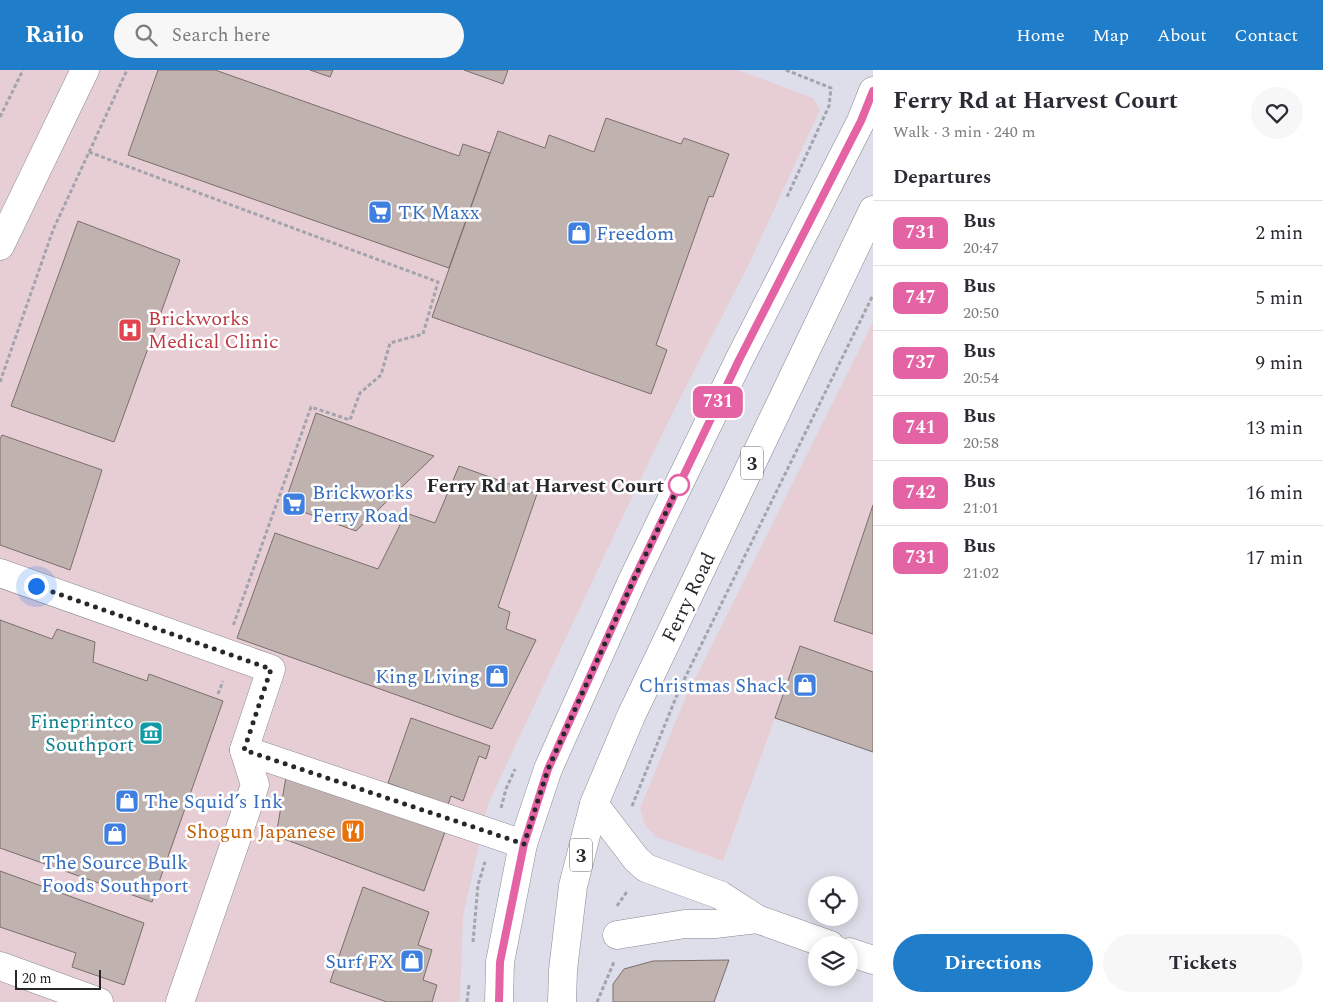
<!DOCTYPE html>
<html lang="en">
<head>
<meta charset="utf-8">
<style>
	:root { --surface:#fff; --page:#f7f7f7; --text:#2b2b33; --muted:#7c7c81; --line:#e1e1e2; --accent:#207dca }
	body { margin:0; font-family:Spectral,serif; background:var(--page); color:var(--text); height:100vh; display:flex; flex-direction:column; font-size:19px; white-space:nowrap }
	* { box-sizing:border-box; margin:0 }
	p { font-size:16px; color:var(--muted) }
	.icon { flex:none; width:28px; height:28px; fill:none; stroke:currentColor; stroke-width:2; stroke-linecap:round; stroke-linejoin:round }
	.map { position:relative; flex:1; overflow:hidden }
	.side { display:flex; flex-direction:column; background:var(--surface); width:450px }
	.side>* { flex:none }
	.badge { padding:0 10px; border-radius:8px; font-size:18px; line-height:32px }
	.fabs { position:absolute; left:808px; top:806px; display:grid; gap:10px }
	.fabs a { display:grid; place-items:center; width:50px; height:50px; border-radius:50%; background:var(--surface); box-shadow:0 2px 12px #0003; font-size:25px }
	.scale { position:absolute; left:15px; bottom:12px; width:86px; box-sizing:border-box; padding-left:5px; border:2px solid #28282c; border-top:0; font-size:14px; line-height:18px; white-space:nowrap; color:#28282c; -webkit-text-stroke:4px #fff; paint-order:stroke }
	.you { position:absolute; width:25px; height:25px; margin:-12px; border:4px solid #fff; border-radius:50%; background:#1a73e8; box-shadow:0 0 0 8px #1a73e833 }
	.map>.badge { position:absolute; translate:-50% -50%; box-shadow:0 0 0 2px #fff }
	h2 { padding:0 20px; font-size:19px; line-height:45px }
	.round { display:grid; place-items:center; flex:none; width:52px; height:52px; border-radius:26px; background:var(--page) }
	.overview { display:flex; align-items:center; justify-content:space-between; height:85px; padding:0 20px }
	h1 { font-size:24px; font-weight:700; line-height:38px }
	.cta { display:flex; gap:10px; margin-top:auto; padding:10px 20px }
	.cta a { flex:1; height:58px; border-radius:30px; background:var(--accent); color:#fff; font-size:20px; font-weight:700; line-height:58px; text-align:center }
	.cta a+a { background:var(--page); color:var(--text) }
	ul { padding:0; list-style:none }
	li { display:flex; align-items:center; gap:15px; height:65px; padding:0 20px; border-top:1px solid var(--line) }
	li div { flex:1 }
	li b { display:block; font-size:19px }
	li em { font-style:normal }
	li .badge { min-width:55px; font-weight:700; text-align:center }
	header { display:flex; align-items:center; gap:30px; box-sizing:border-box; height:70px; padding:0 25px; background:var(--accent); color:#fff }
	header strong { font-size:24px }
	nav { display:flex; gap:28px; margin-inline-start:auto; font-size:18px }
	.search { width:350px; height:45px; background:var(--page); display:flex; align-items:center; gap:12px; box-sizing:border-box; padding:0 18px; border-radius:28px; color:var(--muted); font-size:19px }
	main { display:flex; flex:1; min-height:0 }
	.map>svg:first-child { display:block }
	.commercial { fill:#e7ced5 }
	.building { fill:#c0b2af; stroke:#7a6e6b }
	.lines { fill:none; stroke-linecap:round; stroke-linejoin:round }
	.minor-casing { stroke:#888893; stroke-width:29 }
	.major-casing { stroke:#888893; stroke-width:29 }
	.path { stroke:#a3a3ad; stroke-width:3; stroke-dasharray:4 2.5; stroke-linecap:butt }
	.minor { stroke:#fff; stroke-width:28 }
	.major { stroke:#fff; stroke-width:28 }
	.line-casing { stroke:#fff; stroke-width:11 }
	.line { stroke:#e463a4; stroke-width:8 }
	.walk { stroke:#28282c; stroke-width:5; stroke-dasharray:0 9 }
	.stop-dot { fill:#fff; stroke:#e463a4; stroke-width:2.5 }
	.labels { text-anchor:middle; stroke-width:5; stroke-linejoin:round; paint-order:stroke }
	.shield { fill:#fff; stroke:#68686b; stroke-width:1 }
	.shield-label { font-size:19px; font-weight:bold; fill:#28282c }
	.shop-label { font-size:20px; fill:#366cbe; stroke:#fff; text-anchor:start }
	.health-label { font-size:20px; fill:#be3a42; stroke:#fff; text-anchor:start }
	.stop-label { font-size:20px; font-weight:bold; fill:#28282c; stroke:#fff; text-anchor:end }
	.street-label { font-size:20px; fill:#28282c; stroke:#fff }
	.culture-label { font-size:20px; fill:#0d838f; stroke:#fff; text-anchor:end }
	.food-label { font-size:20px; fill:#c56008; stroke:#fff; text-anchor:end }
</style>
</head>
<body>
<header>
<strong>Railo</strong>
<div class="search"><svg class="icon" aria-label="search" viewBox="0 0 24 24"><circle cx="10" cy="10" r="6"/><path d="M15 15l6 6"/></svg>Search here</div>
<nav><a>Home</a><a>Map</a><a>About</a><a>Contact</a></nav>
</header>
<main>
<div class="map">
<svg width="873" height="932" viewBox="0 0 873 932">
	<rect width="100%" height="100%" fill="#dedeea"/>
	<!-- commercial -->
	<g class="commercial">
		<path d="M0,0H738L813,28L820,40L749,194L671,346L625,442L488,734L463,847L460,932H0Z"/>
		<path d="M873,252V682L775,648L723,791L656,767L644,754L640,738L685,629Z"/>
	</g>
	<!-- building -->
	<g class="building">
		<path d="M158,0H215L459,86L463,74L490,83L449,198L128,85Z"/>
		<path d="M310,0H333L330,7Z"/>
		<path d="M464,0H508L503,14Z"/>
		<path d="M606,48L681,74L684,68L729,84L713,127L709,126L656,275L667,280L651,324L432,247L498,61L545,78L549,65L594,82Z"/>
		<path d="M78,151L180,190L114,372L11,336Z"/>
		<path d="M316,343L434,386L356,461L284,435Z"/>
		<path d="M2,365L102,400L70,500L0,475V369Z"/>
		<path d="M459,396L537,424L498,537L510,542L506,559L536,570L492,659L237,568L275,463L378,499L406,443L435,453Z"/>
		<path d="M873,435V564L834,551Z"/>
		<path d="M0,550L52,569L57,559L95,572L93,592L147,611L149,604L223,631L152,832L0,778Z"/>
		<path d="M800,576L873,602V682L775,648Z"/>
		<path d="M411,648L490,676L486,689L479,686L463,731L451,726L448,735L388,713Z"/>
		<path d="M287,701L446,759L424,821L276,766Z"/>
		<path d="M0,801L144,853L124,915L72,897L76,883L0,857Z"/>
		<path d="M363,817L429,842L418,875L432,880L423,910L437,915L432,932H387L330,912Z"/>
		<path d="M729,890L714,932H613V914L624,899L653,891Z"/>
	</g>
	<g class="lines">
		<!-- minor casing -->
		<g class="minor-casing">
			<g id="minor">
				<path d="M0,176L85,0"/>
				<path d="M0,503L271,599L244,680L255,715L180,932"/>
				<path d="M244,680L523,774"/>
				<path d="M594,734L636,789L646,798L720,825L757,849L830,875"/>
				<path d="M617,865L685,854H715L757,849"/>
				<path d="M849,882L873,890"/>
				<path d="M0,896L99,932"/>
			</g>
		</g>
		<!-- major casing -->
		<g class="major-casing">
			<g id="major">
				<path d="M499,932L500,892L523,774L548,699L633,509L739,290L861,51L873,21"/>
				<path d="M562,932L563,900L573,816L594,734L631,646L873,140"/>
			</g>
		</g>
		<!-- path -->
		<g class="path">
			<path d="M786,0L831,18L829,36L787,127"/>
			<path d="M0,47L23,0"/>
			<path d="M89,82L438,212L423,264L390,273L381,305L360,323L350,350L311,337L233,556"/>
			<path d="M0,312L53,160L127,0"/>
			<path d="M218,624L223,611"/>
			<path d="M632,736L679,620L873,225"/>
			<path d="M501,738L506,719L515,699"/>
			<path d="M617,836L628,820"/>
			<path d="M473,872L478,815L485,792"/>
			<path d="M467,932L469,915"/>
			<path d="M597,932L614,892"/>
		</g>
		<!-- minor -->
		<use href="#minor" class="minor"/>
		<!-- major -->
		<use href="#major" class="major"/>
	</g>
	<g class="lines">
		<!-- line casing -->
		<g class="line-casing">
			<path id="line" d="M499,932L500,892L524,774L548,699L634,509L739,290L861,51L873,21"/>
		</g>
		<!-- line -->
		<use href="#line" class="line"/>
		<!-- walk -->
		<path class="walk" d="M36,516L271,599L244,680L524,774L548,699L634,509L679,415"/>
	</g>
	<!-- icons -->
	<defs>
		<g id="supermarket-square" transform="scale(1.25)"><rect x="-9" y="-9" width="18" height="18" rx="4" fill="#3f7fe0" stroke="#fff"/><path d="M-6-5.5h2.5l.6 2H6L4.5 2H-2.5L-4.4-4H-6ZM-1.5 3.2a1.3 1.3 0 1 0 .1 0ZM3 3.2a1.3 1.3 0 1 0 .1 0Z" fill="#fff"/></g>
		<g id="shop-square" transform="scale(1.25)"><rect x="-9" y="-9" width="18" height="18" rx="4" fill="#3f7fe0" stroke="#fff"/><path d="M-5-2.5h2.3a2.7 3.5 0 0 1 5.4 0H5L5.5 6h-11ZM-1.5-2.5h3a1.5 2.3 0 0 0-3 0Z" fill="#fff"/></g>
		<g id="hospital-square" transform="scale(1.25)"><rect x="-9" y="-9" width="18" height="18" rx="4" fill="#e0444e" stroke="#fff"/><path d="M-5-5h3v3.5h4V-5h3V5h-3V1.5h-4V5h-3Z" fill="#fff"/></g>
		<g id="museum-square" transform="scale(1.25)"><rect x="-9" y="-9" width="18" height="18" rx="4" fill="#0f9aa8" stroke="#fff"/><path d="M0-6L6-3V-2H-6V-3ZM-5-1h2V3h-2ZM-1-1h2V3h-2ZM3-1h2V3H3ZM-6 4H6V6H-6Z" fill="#fff"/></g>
		<g id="restaurant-square" transform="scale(1.25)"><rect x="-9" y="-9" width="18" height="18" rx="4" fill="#e8710a" stroke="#fff"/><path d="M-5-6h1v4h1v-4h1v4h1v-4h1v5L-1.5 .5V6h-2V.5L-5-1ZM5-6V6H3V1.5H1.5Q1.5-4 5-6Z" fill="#fff"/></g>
	</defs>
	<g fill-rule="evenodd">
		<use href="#supermarket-square" x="380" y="142"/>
		<use href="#shop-square" x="579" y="163"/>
		<use href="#hospital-square" x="130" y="260"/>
		<use href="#supermarket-square" x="294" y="434"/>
		<use href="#shop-square" x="497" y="606"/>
		<use href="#shop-square" x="805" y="615"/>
		<use href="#museum-square" x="151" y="663"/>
		<use href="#shop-square" x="127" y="731"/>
		<use href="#restaurant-square" x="353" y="761"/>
		<use href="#shop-square" x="115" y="764"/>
		<use href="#shop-square" x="412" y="891"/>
	</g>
	<!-- markers -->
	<circle class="stop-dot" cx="679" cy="415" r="10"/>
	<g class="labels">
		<!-- shield labels -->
		<g class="shield">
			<rect x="741" y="376.5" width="22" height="33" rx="4"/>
			<rect x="570" y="768.5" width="22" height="33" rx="4"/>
		</g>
		<g class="shield-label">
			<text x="752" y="400">3</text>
			<text x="581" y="792">3</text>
		</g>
		<!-- shop labels -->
		<g class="shop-label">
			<text x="398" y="149">TK Maxx</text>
			<text x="596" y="170">Freedom</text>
			<text x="312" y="429">Brickworks<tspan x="312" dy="23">Ferry Road</tspan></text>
			<text x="480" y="613" text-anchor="end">King Living</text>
			<text x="788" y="622" text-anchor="end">Christmas Shack</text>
			<text x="144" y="738">The Squid’s Ink</text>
			<text x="115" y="799" text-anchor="middle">The Source Bulk<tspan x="115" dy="23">Foods Southport</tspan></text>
			<text x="394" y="898" text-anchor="end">Surf FX</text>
		</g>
		<!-- health labels -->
		<g class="health-label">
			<text x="148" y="255">Brickworks<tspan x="148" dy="23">Medical Clinic</tspan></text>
		</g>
		<!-- stop labels -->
		<g class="stop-label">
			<text x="664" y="422">Ferry Rd at Harvest Court</text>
		</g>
		<!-- street labels -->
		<g class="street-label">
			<text transform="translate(688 527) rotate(-64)" y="7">Ferry Road</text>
		</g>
		<!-- culture labels -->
		<g class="culture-label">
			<text x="134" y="658">Fineprintco<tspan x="134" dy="23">Southport</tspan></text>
		</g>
		<!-- food labels -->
		<g class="food-label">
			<text x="336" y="768">Shogun Japanese</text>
		</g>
	</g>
</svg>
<div class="fabs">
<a><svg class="icon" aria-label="locate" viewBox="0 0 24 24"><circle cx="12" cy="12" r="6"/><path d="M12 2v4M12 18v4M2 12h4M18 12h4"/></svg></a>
<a><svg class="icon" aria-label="layers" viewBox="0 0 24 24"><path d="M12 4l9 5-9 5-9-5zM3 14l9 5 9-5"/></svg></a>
</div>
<div class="scale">20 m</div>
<div class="you" style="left:36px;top:516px"></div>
<b class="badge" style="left:718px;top:332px;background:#e463a4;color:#fff">731</b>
</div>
<section class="side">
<div class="overview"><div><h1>Ferry Rd at Harvest Court</h1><p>Walk · 3 min · 240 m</p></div><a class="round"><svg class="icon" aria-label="heart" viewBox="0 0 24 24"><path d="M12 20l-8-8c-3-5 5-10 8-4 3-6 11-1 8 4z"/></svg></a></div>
<h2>Departures</h2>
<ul>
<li><span class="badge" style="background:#e463a4;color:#fff">731</span><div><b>Bus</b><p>20:47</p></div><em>2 min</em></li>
<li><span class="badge" style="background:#e463a4;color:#fff">747</span><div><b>Bus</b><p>20:50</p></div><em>5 min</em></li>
<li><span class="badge" style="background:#e463a4;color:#fff">737</span><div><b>Bus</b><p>20:54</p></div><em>9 min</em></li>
<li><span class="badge" style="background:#e463a4;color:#fff">741</span><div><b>Bus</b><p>20:58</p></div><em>13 min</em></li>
<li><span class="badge" style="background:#e463a4;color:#fff">742</span><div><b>Bus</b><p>21:01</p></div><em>16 min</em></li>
<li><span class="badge" style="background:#e463a4;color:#fff">731</span><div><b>Bus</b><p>21:02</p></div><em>17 min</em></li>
</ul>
<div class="cta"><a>Directions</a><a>Tickets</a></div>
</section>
</main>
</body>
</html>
